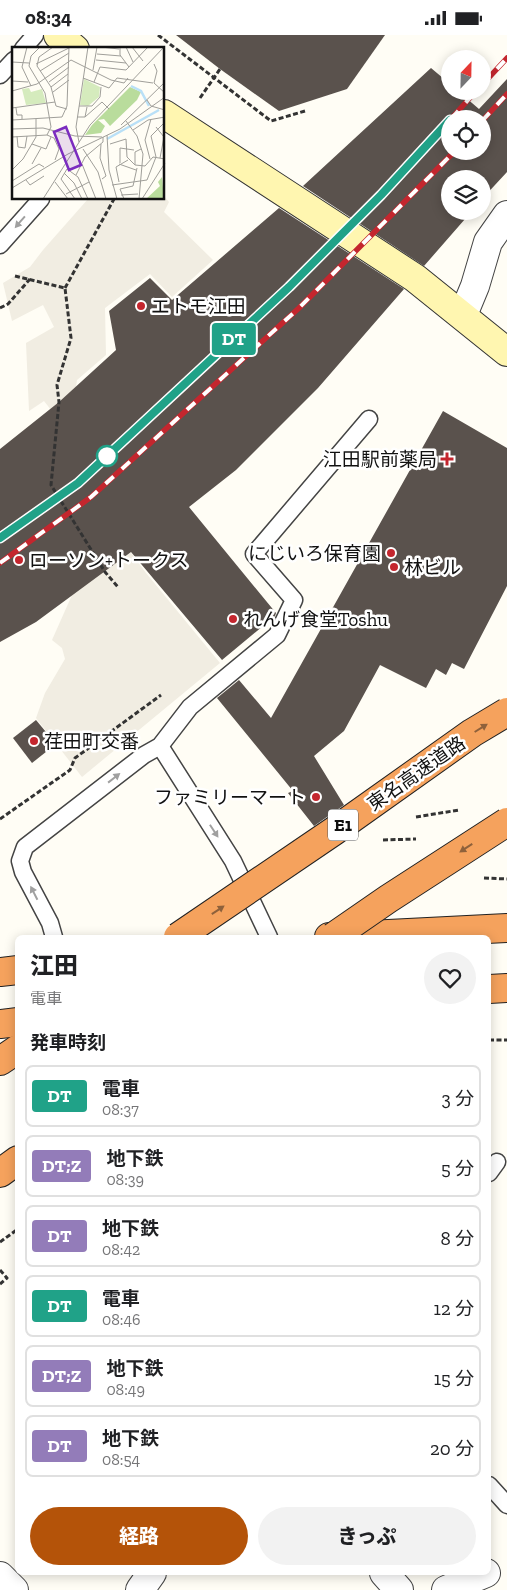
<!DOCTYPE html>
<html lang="ja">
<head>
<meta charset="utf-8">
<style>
	:root { --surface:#fff; --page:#f2f2f2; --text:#202124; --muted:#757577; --line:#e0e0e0; --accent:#b45309 }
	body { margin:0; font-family:"Zilla Slab","Noto Sans JP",serif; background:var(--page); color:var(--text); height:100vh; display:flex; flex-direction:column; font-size:19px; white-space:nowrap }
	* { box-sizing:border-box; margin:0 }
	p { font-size:16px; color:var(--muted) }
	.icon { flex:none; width:28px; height:28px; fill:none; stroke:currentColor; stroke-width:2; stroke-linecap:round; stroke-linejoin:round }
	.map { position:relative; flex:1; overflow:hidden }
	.details { position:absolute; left:15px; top:900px; width:476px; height:640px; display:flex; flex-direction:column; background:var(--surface); border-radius:8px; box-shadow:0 2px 12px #0003 }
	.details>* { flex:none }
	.badge { padding:0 10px; border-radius:4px; font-size:18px; line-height:32px }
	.needle { width:32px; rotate:22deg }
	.controls { position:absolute; left:441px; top:15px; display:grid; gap:10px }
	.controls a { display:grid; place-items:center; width:50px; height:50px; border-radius:50%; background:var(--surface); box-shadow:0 2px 12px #0003; font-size:25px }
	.map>.badge { position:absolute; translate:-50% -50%; box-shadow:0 0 0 2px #fff }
	h2 { padding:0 15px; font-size:19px; line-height:45px }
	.round { display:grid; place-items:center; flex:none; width:52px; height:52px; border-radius:26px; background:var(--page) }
	.summary { display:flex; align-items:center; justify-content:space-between; height:85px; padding:0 15px }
	h1 { font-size:24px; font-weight:800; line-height:38px }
	.primary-button { display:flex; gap:10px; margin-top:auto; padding:10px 15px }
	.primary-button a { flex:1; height:58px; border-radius:30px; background:var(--accent); color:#fff; font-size:20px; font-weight:800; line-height:58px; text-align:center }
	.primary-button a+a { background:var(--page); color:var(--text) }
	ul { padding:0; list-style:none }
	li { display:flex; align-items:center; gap:15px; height:62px; margin:0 10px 8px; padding:0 5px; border:2px solid var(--line); border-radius:8px }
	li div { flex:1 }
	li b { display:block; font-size:19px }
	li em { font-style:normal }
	li .badge { min-width:55px; font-weight:700; text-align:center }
	.status { display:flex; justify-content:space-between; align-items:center; height:35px; padding:0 25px; background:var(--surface); direction:ltr }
	.status svg { height:14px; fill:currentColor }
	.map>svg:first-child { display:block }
	.plaza { fill:#f1ede2 }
	.building { fill:#5a524d; fill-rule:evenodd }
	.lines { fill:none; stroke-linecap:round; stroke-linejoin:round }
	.lane-casing { stroke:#444; stroke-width:19 }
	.street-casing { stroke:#444; stroke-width:30 }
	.secondary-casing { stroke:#333; stroke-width:30 }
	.highway-casing { stroke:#222; stroke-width:30 }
	.path { stroke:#333; stroke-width:3; stroke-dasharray:5 2.5; stroke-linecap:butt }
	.lane { stroke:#fff; stroke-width:16 }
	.street { stroke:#fff; stroke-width:28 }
	.secondary { stroke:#fff6b0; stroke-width:28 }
	.highway { stroke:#f5a25d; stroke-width:28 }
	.rail-casing { stroke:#c4262e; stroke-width:5.5 }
	.rail { stroke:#fff; stroke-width:4; stroke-dasharray:11; stroke-linecap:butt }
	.highway-bridge-casing { stroke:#222; stroke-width:30; stroke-linecap:butt }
	.highway-bridge { stroke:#f5a25d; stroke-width:28 }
	.oneway { fill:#a0a0a0 }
	.oneway2 { fill:#8e613b }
	.line-casing { stroke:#fff; stroke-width:11 }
	.line { stroke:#20a288; stroke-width:8 }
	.poi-dot { fill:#c4262e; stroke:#fff; stroke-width:2 }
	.stop-dot { fill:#fff; stroke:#20a288; stroke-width:2.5 }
	.labels { text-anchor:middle; stroke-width:5; stroke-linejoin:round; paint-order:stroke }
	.shield { fill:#fff; stroke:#585858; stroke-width:1 }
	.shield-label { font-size:18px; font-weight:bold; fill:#111 }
	.poi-label { font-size:19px; fill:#111; stroke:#fff; text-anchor:start }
	.street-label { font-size:19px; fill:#111; stroke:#fff }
	.inset-river { fill:none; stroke:#b9e0f7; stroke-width:2.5 }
	.inset-road { fill:none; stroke:#a09f9a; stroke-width:1 }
	.view { fill:#7b2cbf; fill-opacity:0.15; stroke:#7b2cbf; stroke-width:2.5 }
	.inset-edge { fill:none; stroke:#111; stroke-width:2.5 }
</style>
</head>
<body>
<div class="status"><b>08:34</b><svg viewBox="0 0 49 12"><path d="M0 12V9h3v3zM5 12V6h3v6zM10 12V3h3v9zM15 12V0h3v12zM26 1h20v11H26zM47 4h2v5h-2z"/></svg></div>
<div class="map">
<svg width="507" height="1555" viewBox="0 0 507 1555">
	<rect width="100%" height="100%" fill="#fffdf5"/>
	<!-- plaza -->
	<path class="plaza" d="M164,161L169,167L164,177L213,225L172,262L150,239L105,273L106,320L77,345L65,428L146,538L220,628L82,742L36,683L45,658L65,624L62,613L52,605L72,560L55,380L44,366L29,376L26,308L54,292L43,270L12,286L3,248L30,232L43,215L88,164H164Z"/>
	<!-- building -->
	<g class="building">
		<path d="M176,0H385L347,54L279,76L220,34Z"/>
		<path d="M431,33L450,49V56H458L479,74L507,44V137L482,164V144H450V176H472L424,231L303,151ZM450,84H482V116H450Z"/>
		<path d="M279,173L404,254L318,353L236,435L189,472L276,578L275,581L222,625L131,517L36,587L0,607V414L59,367L116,315L109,276L150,243L172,265Z"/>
		<path d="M443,376L507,413V551L464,634L452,628L446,640L436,634L426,653L380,630L344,696L314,721L344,770L314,791L288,758L293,756L217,663L239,645L271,683Z"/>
		<path d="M36,685L56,709L32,728L13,703Z"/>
	</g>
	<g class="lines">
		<!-- lane casing -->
		<g class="lane-casing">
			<g id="lane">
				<path d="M23,14L35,0"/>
				<path d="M0,40L14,25"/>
				<path d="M0,210L41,164"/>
				<path d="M160,711L233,826L269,902"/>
				<path d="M54,902L50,888L23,837L20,826L25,812L144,720L160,711L190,672L277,600L294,565L254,519L369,384"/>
				<path d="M489,1138L497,1127"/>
				<path d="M489,1450L507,1470"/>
			</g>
		</g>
		<!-- street casing -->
		<g class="street-casing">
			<g id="street">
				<path d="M463,280L475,251L488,207L507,180"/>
				<path d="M384,1538L399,1555"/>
				<path d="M0,1541L14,1555"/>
				<path d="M140,1555L152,1538"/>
				<path d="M446,1555L486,1538"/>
			</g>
		</g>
		<!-- secondary casing -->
		<g class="secondary-casing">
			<g id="secondary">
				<path d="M58,0L75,14"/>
				<path d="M164,79L415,243L507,317"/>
			</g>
		</g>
		<!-- highway casing -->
		<g class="highway-casing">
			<g id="highway">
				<path d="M329,902L507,893"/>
				<path d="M0,937L18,935"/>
				<path d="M489,954L507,953"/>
				<path d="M0,989L18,987"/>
				<path d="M0,1026L18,1014"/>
				<path d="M0,1138L18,1125"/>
			</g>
		</g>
		<!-- path -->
		<g class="path">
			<path d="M158,0L271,86L305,76"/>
			<path d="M200,63L220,34"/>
			<path d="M15,241L65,253L71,303L57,350L59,367L51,450L105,537L118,552"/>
			<path d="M65,253L114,164"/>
			<path d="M0,273L8,269L30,244"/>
			<path d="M416,782L459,775"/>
			<path d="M0,784L70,735L75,723L161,660"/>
			<path d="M383,805L416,804"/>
			<path d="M484,843L507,844"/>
			<path d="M489,1005H507"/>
			<path d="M0,1207L18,1194"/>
			<path d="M0,1235L7,1243L0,1249"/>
		</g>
		<!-- lane -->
		<use href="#lane" class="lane"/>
		<!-- street -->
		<use href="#street" class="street"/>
		<!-- secondary -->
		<use href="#secondary" class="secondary"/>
		<!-- highway -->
		<use href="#highway" class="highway"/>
		<!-- rail casing -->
		<g class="rail-casing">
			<g id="rail">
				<path d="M482,50L507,23"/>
				<path d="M451,84L476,56"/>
				<path d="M482,86L507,59"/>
				<path d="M0,503L78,447L289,252L381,160L450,85"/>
				<path d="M0,528L91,462L299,273L455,116"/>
			</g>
		</g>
		<!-- rail -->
		<use href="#rail" class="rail"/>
		<!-- highway-bridge casing -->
		<g class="highway-bridge-casing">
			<g id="highway-bridge">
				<path d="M178,902L334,796L472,698L507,677"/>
				<path d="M333,902L388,864L507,787"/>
			</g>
		</g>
		<!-- highway-bridge -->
		<use href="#highway-bridge" class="highway-bridge"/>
	</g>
	<!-- one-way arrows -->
	<defs><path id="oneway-solid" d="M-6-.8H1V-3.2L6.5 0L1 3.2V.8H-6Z" transform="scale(1.25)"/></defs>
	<g class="oneway">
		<use href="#oneway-solid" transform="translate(20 187) rotate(131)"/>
		<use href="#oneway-solid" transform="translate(114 743) rotate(-38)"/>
		<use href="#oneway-solid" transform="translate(214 796) rotate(57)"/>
		<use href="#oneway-solid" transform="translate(34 858) rotate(-117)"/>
	</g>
	<g class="oneway2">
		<use href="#oneway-solid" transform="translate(481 693) rotate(-32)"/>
		<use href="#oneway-solid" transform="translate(466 813) rotate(147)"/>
		<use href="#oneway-solid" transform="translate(218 875) rotate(-34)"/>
	</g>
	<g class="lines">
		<!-- line casing -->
		<g class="line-casing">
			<path id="line" d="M0,503L78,448L289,252L381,160L450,85"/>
		</g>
		<!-- line -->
		<use href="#line" class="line"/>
	</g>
	<!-- markers -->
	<g class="poi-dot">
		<circle cx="141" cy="271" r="5"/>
		<path d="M444.5 416.5h5v5h5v5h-5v5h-5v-5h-5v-5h5z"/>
		<circle cx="391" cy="518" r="5"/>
		<circle cx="19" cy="525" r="5"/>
		<circle cx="394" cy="532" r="5"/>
		<circle cx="233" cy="584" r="5"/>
		<circle cx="34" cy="706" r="5"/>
		<circle cx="316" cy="762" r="5"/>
	</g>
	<circle class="stop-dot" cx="107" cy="421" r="10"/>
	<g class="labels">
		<!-- shield labels -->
		<rect class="shield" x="328" y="774.5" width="30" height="31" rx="4"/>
		<g class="shield-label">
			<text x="343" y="796">E1</text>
		</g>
		<!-- poi labels -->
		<g class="poi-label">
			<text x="151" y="278">エトモ江田</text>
			<text x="437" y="431" text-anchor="end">江田駅前薬局</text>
			<text x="381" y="525" text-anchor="end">にじいろ保育園</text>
			<text x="29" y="532">ローソン+トークス</text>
			<text x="404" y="539">林ビル</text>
			<text x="243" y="591">れんげ食堂Toshu</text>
			<text x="44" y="713">荏田町交番</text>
			<text x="306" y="769" text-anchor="end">ファミリーマート</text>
		</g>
		<!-- street labels -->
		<g class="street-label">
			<text transform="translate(416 738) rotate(-35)" y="7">東名高速道路</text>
		</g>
	</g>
	<!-- overview -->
	<g transform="translate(12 12)">
		<rect width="152" height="152" fill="#fffdf5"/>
		<path d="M72,32L88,40L87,50L76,59L68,58ZM17,41L19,45L30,42L34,56L14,58L10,42Z" fill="#d5ebbd"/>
		<path d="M118,40L129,45L125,53L98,79L92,72L86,73L93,79L89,86L73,88L80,78ZM150,130L152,152H134L148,139L146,135Z" fill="#b9dc9c"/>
		<path class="inset-river" d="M119,39L129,44L137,59M95,92L147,63"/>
		<path class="inset-road" d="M15,0L10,20L19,39M28,0L19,9L17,19L33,46L39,80L35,88M41,0L27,10L25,19L39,40L44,59L55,62M89,0L107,2M108,0V8L117,20M114,0L121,15M120,0L131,14M85,7L109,9M84,13L114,16M0,15L17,16M24,17L57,1M142,17L145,24L142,36L153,46M81,23L85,0M28,24L57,6M71,31L97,41L105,31L141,36M0,34L16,35M37,35L57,20M82,35L88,20L114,23L136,0M39,40L56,27M0,44L25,37L59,13L99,33L112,36L116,31M41,45L57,33M135,53L139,59L153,63M67,59H80L88,50L89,40M0,61L43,55M4,61L5,68H10V72M65,70H73L75,60M73,70L90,55L97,62M0,73L50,70L55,59L57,0M114,74L125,89L131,107L127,152M109,78L153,35M144,80L152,90L148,111M0,82L31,81L63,89L90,90M121,83L136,73L153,70M95,88L97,123L105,152M5,89L6,100L13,101L15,89M0,90L35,88L42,91L47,102L43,113M67,95L64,80L76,0M20,97L34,102L39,90M89,97L88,111L94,129L90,132M98,97L114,92L115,110L123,118L133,119L141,110L153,112M71,102L86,125L94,152M138,112L133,93L139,72M108,116V101L122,103M20,117L29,101M70,117L84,152M107,117L124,123M123,118V105L129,102M0,123L11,112L24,90V72M52,126L62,136L70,152M64,128L73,110L91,95V90M14,133L18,138L32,129M0,134L27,117L32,120M43,135L56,152M107,135L104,120L116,113M100,138L135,133L144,110L139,89L153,75M0,141L56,107L108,82L153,50M54,147L77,135M109,148L126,147M31,152L78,78L152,0M63,152L49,132L55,122L66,130L76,152M112,152L108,142L121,139L125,121M130,152L153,116"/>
		<path class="view" d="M54,80L69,118L57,123L42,85Z"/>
		<rect width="152" height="152" class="inset-edge"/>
	</g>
</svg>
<div class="controls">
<a><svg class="needle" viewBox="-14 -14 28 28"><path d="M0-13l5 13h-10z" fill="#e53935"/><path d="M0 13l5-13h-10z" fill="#757577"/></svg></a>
<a><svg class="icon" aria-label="locate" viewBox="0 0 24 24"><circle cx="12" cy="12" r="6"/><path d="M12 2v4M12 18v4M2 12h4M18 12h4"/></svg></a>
<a><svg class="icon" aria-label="layers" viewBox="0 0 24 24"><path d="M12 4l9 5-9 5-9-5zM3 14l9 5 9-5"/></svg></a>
</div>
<b class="badge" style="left:234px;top:304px;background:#20a288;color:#fff">DT</b>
<section class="details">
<div class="summary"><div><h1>江田</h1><p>電車</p></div><a class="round"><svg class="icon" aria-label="heart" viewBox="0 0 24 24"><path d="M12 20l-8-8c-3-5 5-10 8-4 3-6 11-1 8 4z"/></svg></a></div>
<h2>発車時刻</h2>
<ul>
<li><span class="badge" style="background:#20a288;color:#fff">DT</span><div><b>電車</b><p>08:37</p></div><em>3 分</em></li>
<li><span class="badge" style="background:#937cb9;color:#fff">DT;Z</span><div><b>地下鉄</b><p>08:39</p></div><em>5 分</em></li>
<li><span class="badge" style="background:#937cb9;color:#fff">DT</span><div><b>地下鉄</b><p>08:42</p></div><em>8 分</em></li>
<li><span class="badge" style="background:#20a288;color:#fff">DT</span><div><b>電車</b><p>08:46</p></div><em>12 分</em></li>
<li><span class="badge" style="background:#937cb9;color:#fff">DT;Z</span><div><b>地下鉄</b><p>08:49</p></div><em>15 分</em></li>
<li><span class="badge" style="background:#937cb9;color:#fff">DT</span><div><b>地下鉄</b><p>08:54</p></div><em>20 分</em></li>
</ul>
<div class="primary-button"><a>経路</a><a>きっぷ</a></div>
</section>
</div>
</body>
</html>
